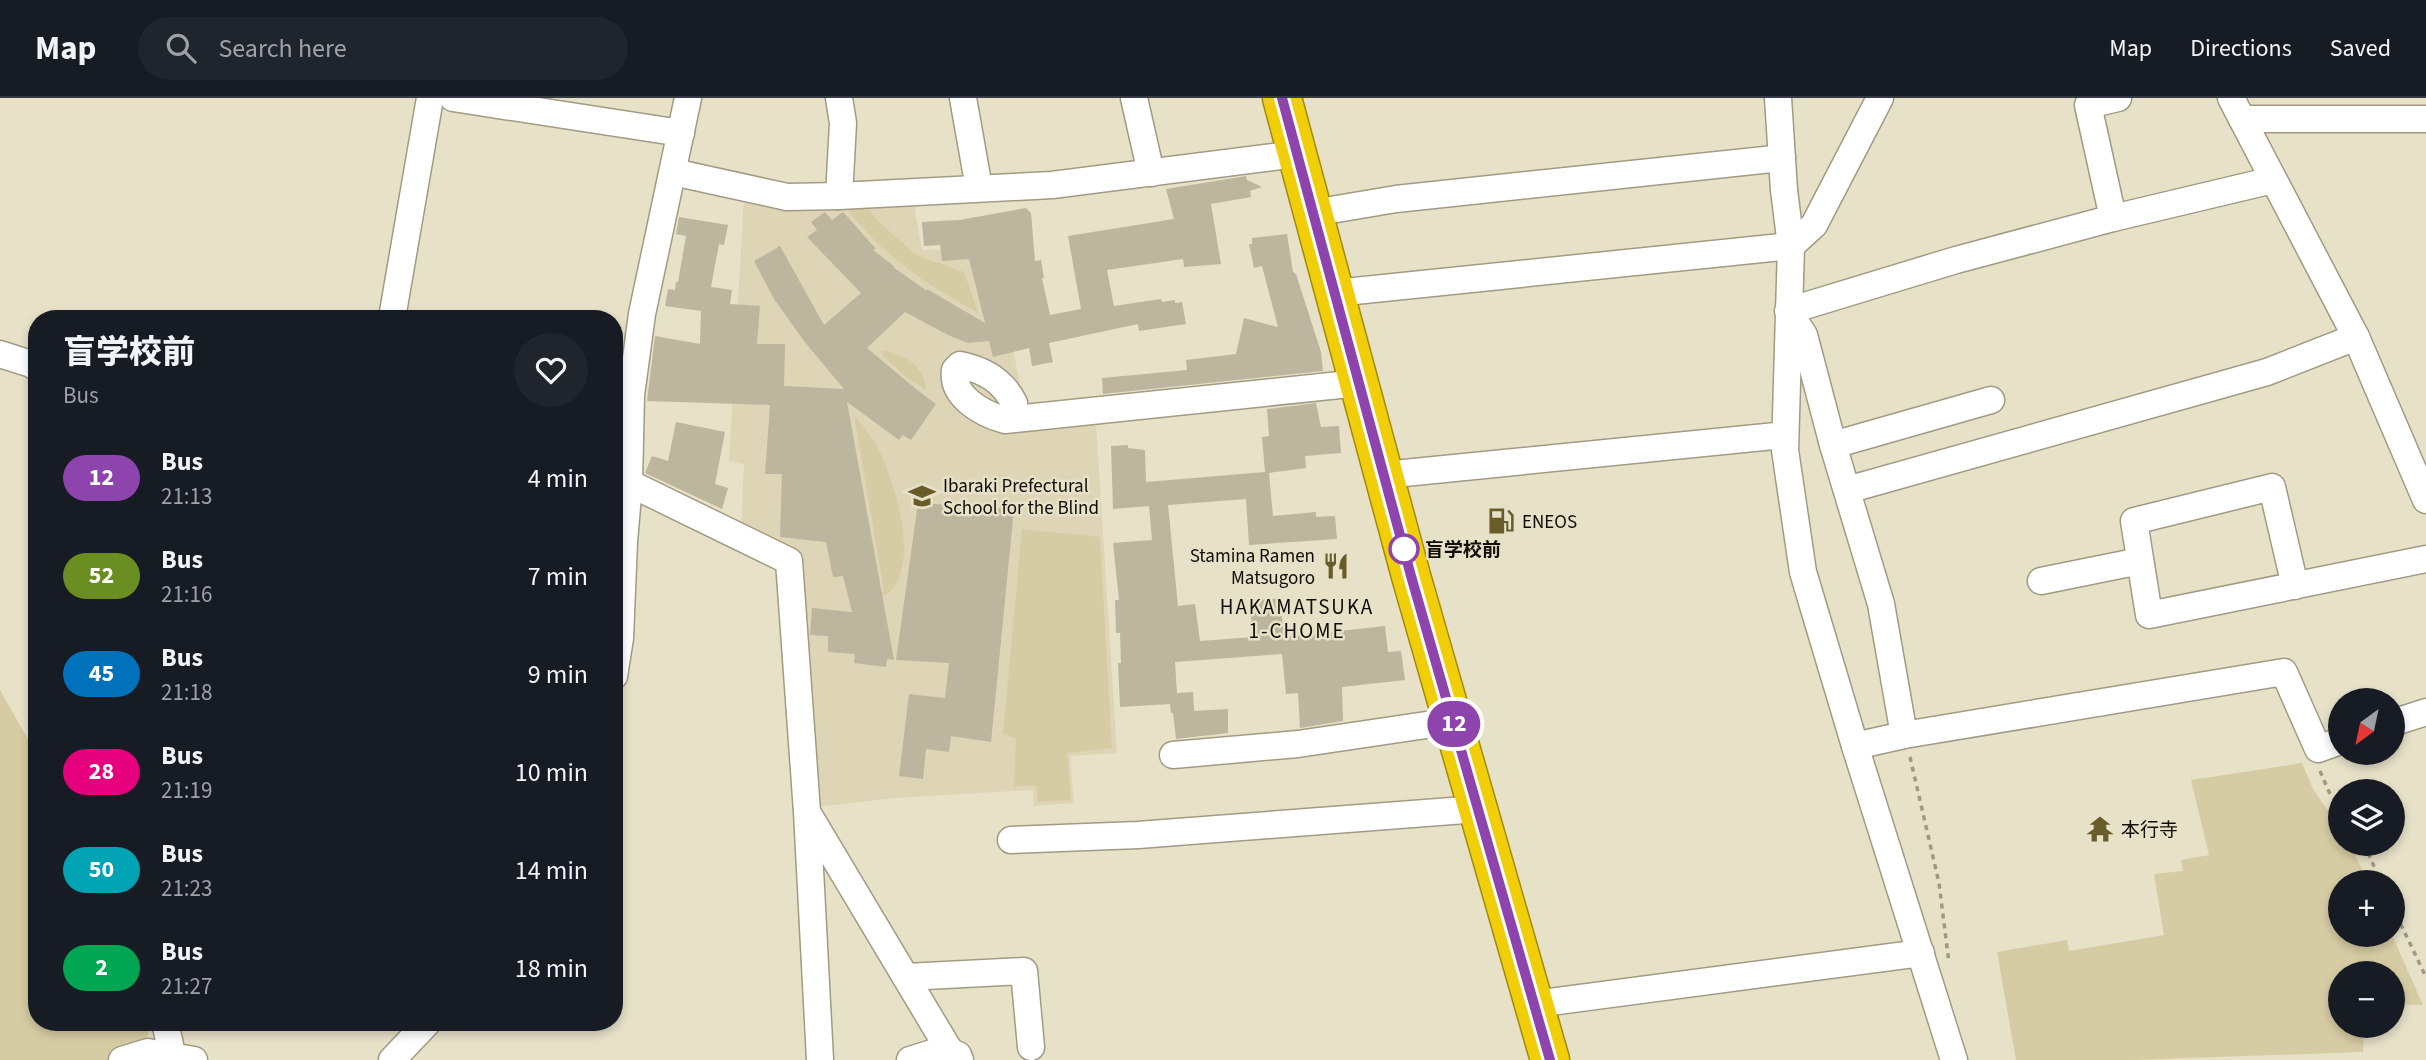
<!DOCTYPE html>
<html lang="en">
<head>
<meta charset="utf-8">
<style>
	:root { --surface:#171b24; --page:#20242c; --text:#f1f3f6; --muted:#9ea1a6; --line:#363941 }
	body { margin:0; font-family:"Source Sans 3","Noto Sans JP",sans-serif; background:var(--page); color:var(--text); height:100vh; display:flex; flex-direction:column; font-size:26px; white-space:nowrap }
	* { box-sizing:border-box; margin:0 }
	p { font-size:23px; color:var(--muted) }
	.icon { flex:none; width:38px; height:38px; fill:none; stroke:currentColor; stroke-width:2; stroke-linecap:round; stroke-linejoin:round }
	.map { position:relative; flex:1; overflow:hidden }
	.panel { position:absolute; left:28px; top:212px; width:595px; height:721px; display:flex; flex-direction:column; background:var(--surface); border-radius:28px; box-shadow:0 4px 10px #0003 }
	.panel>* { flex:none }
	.badge { padding:0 14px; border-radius:23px; font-size:24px; line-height:46px }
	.needle { width:46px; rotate:213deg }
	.fabs { position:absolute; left:2328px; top:590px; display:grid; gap:14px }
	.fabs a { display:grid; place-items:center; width:77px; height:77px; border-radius:50%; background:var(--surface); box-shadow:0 4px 10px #0003; font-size:35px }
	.map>.badge { position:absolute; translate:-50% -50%; box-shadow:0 0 0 4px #fff }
	.round { display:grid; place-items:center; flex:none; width:74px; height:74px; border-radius:37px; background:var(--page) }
	.summary { display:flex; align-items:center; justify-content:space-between; height:119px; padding:0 35px }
	h1 { font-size:33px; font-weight:800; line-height:52px }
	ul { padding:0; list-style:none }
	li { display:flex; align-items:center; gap:21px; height:98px; padding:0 35px }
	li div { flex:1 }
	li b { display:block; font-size:26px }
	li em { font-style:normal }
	li .badge { min-width:77px; font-weight:700; text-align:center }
	header { display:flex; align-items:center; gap:42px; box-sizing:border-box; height:98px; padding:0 35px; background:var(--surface); border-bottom:2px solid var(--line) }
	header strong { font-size:33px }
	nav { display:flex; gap:38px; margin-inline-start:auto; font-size:24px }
	.search { width:490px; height:63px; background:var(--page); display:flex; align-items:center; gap:18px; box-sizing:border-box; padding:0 24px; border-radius:38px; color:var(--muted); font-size:26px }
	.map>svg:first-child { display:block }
	.built { fill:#ddd5b5 }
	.green { fill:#d6cca4 }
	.building { fill:#bcb69e }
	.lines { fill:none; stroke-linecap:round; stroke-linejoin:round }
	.minor-casing { stroke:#a19b84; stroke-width:29 }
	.highway-casing { stroke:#a28a08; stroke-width:41 }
	.path { stroke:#9d9986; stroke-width:3.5; stroke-dasharray:5 5; stroke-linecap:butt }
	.minor { stroke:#fff; stroke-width:26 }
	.highway { stroke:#f1ce0a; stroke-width:38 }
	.line-casing { stroke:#fff; stroke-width:16 }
	.line { stroke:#8e44ad; stroke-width:10 }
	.stop-dot { fill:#fff; stroke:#8e44ad; stroke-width:3.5 }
	.labels { text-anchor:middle; stroke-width:5; stroke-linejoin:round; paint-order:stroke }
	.poi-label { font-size:19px; fill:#0f0d05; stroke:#e7e1c8; text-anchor:start }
	.stop-label { font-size:19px; font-weight:bold; fill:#0f0d05; stroke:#e7e1c8; text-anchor:start }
	.neighbourhood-label { font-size:21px; letter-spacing:2px; fill:#0f0d05; stroke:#e7e1c8 }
</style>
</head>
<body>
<header>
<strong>Map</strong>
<div class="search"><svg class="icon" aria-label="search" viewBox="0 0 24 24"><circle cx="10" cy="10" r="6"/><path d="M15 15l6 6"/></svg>Search here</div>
<nav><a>Map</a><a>Directions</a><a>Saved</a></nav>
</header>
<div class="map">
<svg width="2426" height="962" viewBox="0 0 2426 962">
	<rect width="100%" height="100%" fill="#e7e1c8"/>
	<!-- built -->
	<path class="built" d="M744,99L913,102L922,152L993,151L1025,312L1092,305L1096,326L1117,655L1070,658L1074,705L1034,708L1033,692L895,700L816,709L798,459L741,429L744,366L729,363Z"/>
	<!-- green -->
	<g class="green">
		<path d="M847,111H869L877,122L916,157L964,174L978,215C922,183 888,162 847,111Z"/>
		<path d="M884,252C907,258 923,267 926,292L907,280L882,257Z"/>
		<path d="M854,317C862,328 873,340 879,352C899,393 933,508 856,504L884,493Z"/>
		<path d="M1022,431L1100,439L1112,650L1067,655L1071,702L1038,704L1036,688H1014L1016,640L1003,636Z"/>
		<path d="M0,592L37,657V924H153L137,962H0Z"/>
		<path d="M2302,665L2313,691L2340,730V746H2350L2368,784H2340V836L2392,837L2423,907L2392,906V875H2340V928H2364L2363,954L2132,962H2016L1997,854L2067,842L2069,853L2164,837L2154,776L2183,773L2181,762L2209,757L2191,682Z"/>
	</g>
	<!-- building -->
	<g class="building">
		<path d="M1246,78L1247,82L1262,89L1250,93L1251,99L1211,106L1221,166L1184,169L1183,161L1107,172L1114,208L1161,201L1162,204L1175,202V205L1182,204L1186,226L1139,233L1138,226L1049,245L1053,264L1032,268L1029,250L993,259L989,243L968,245L948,237L905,214L867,250L916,291L936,306L911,342L903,337L899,342L847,304L894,562L887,561L886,569L854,565L855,556L828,554V538L810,537L812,510L852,514L843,478L833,479L826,444L780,439L782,376H765L770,307L647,303L655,238L700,246L701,213L665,208L668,191L675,192L676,184H678L686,138L676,136L679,119L728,127L724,147L719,146L711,189L732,192L730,206L760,208L757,246H785L784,288L844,291L804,243L774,201L754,163L780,148L824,227L861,195L807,139L817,132L811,124L825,114L832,122L843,114L876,151L873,152L895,169H893L927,193V191L985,225L969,161L942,163L940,147L924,148L922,124L959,122L1026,110L1031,115L1035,163L1041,162L1044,180H1042L1050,217L1081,211L1068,138L1174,121L1166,91Z"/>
		<path d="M1287,136L1293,174L1296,176L1321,254L1323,273L1103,296L1102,280L1187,272L1186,262L1236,256L1244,220L1278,229L1262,168L1254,170L1249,146H1252V140Z"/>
		<path d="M1316,305L1321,329L1339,328L1341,355L1305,358L1306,370L1269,375L1273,418L1316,414V419L1335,418L1337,441L1249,447L1246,401L1168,407L1178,508L1195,506L1200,543L1253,539L1249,503L1280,500L1284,539L1385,528L1388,554L1401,553L1405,582L1342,589L1343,623L1300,630L1298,595L1286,596L1282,556L1175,564L1177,595L1193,594L1194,613L1228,611V635L1176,641L1173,615H1171L1170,606L1120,609L1118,565H1121L1120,535H1116L1115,502H1119L1113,445L1152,442L1149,408L1113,411L1111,348L1128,347V350L1145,352L1146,384L1265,374L1262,339L1269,338L1267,311Z"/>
		<path d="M676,324L725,334L715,386L728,390L722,411L645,375L652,358L668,363Z"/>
		<path d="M918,405L1014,411L991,644L951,638L949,654L926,651L923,681L899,678L909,596L945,600L949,565L896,562Z"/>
	</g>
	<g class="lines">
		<!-- minor casing -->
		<g class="minor-casing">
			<g id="minor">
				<path d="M453,0L681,35"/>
				<path d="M963,0L979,90"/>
				<path d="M1134,0L1151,75"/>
				<path d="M1778,0L1784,92L1791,148L1785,352L1803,474L1855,648L1954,962"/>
				<path d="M2231,0L2356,239L2426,402"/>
				<path d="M2242,21H2426"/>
				<path d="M673,74L787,99L839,98L1052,87L1297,56"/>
				<path d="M839,98L843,25L839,0"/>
				<path d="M1313,115L1396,101L1782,60"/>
				<path d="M2113,120L2273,82"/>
				<path d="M1335,195L1791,148L1814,127L1880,0"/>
				<path d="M392,220L430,0"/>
				<path d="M0,256L31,266L37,270"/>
				<path d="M1010,321L1014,305C1003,283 985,272 960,267L955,272C951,299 983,316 1005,322L1359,285"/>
				<path d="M1833,347L1991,302"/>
				<path d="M1384,377L1785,337"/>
				<path d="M629,385L789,463L807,714L820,962"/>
				<path d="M1847,392L2267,274L2356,239"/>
				<path d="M2041,483L2140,463"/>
				<path d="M2295,488L2272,389L2134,423L2149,517L2426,461"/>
				<path d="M614,578L620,540L624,444L629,385L631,297L642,216L688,0"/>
				<path d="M2392,625L2426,614"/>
				<path d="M1904,637L1881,506L1833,347L1804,237L1788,213L1956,162L2113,120L2088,7L2118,0"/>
				<path d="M1855,648L1904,637L2284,574L2318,651L2340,643"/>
				<path d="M1173,657L1298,646L1453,623"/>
				<path d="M810,719L948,950L951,954L958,957L960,962"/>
				<path d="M1011,742L1138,737L1478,711"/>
				<path d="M906,879L1024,873L1031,949"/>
				<path d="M1535,906L1921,855"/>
				<path d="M165,924L172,956"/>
				<path d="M122,962L148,954L194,962"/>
				<path d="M392,962L428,924"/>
				<path d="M910,962L948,950"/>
			</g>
		</g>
		<!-- highway casing -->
		<g class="highway-casing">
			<path id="highway" d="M1282,0L1411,478L1550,962"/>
		</g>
		<!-- path -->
		<g class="path">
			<path d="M1910,659L1939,785L1949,865"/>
			<path d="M2320,673L2330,696L2340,709"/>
			<path d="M2364,746L2381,784"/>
			<path d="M2392,808L2426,879"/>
		</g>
		<!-- minor -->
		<use href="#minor" class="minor"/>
		<!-- highway -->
		<use href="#highway" class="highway"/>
	</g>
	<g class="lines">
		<!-- line casing -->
		<g class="line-casing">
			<path id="line" d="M1282,0L1411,478L1550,962"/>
		</g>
		<!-- line -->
		<use href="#line" class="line"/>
	</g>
	<!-- icons -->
	<defs>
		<g id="school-bare" transform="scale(2.1)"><path d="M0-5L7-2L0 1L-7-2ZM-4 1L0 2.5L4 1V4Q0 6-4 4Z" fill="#685c29" stroke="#e7e1c8" stroke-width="2.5" paint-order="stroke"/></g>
		<g id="fuel-bare" transform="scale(2.1)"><path d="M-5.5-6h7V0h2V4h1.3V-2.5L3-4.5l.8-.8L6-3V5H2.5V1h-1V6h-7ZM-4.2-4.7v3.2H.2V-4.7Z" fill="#685c29" stroke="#e7e1c8" stroke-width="2.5" paint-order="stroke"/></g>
		<g id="restaurant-bare" transform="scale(2.1)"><path d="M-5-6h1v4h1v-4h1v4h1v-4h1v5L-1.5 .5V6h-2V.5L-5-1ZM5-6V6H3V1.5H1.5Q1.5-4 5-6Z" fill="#685c29" stroke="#e7e1c8" stroke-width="2.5" paint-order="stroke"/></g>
		<g id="temple-bare" transform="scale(2.1)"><path d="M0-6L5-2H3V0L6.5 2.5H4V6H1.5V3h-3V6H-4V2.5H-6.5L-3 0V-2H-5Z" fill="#685c29" stroke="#e7e1c8" stroke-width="2.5" paint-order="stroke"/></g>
	</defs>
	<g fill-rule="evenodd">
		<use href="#school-bare" x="922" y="398"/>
		<use href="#fuel-bare" x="1501" y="423"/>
		<use href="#restaurant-bare" x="1336" y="468"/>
		<use href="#temple-bare" x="2100" y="731"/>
	</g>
	<!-- markers -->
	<circle class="stop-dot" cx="1404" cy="451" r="14"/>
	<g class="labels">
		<!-- poi labels -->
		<g class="poi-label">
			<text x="943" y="394">Ibaraki Prefectural<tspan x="943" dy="22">School for the Blind</tspan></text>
			<text x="1522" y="430">ENEOS</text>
			<text x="1315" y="464" text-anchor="end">Stamina Ramen<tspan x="1315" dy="22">Matsugoro</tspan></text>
			<text x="2121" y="738">本行寺</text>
		</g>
		<!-- stop labels -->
		<g class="stop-label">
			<text x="1425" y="458">盲学校前</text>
		</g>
		<!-- neighbourhood labels -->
		<g class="neighbourhood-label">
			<text x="1297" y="516">HAKAMATSUKA<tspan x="1297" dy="24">1-CHOME</tspan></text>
		</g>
	</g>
</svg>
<div class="fabs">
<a><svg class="needle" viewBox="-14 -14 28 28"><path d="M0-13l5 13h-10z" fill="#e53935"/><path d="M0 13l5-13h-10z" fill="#9ea1a6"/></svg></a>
<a><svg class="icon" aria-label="layers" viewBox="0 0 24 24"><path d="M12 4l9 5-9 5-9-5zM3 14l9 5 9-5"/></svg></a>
<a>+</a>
<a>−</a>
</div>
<b class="badge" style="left:1454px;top:626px;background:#8e44ad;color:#fff">12</b>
<section class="panel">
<div class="summary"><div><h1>盲学校前</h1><p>Bus</p></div><a class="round"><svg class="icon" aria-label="heart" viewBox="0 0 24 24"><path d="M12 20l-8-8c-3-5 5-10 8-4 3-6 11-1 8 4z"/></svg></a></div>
<ul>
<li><span class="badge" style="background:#8e44ad;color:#fff">12</span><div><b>Bus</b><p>21:13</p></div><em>4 min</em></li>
<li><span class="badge" style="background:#6b8e23;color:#fff">52</span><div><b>Bus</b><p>21:16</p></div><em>7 min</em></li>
<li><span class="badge" style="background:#0072bc;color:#fff">45</span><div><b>Bus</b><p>21:18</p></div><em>9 min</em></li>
<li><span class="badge" style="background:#e6007e;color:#fff">28</span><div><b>Bus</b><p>21:19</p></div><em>10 min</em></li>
<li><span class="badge" style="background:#00a3b4;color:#fff">50</span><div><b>Bus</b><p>21:23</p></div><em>14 min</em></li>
<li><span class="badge" style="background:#00a651;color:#fff">2</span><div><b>Bus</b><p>21:27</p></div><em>18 min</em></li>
</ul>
</section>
</div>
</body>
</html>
